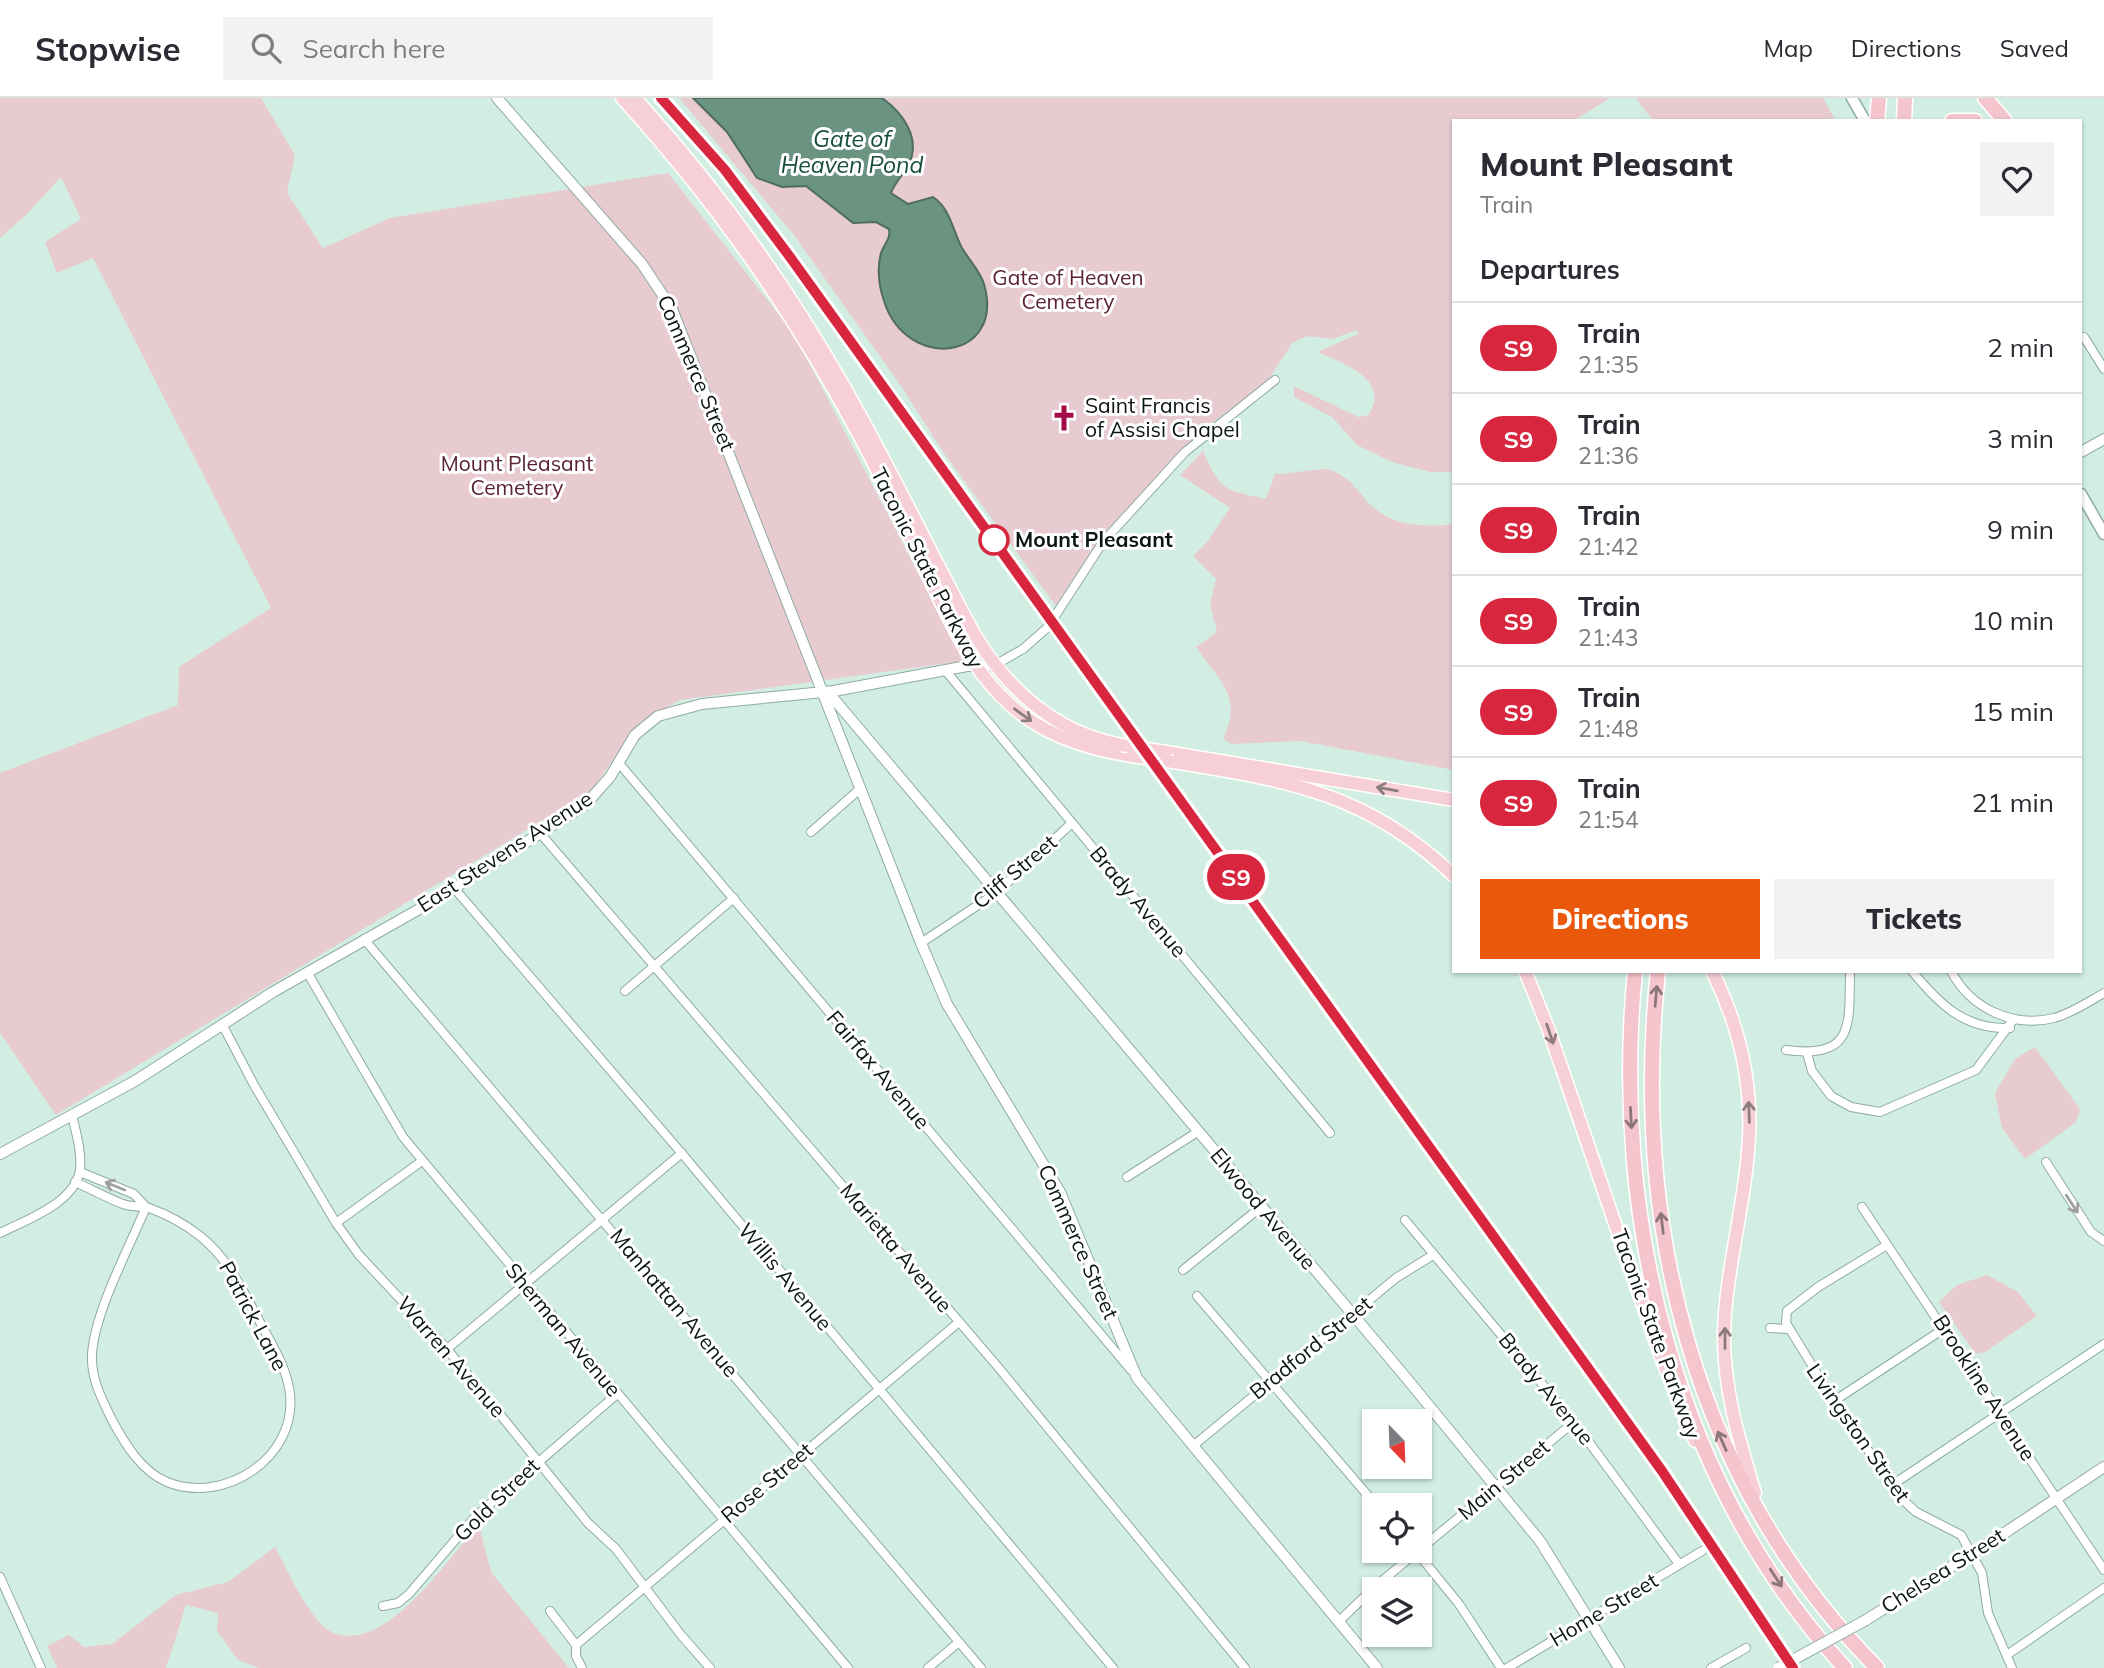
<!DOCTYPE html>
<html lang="en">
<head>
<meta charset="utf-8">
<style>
	:root { --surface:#fff; --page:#f2f2f3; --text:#2b2b33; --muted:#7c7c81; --line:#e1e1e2; --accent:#ea580c }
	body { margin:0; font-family:Mulish,sans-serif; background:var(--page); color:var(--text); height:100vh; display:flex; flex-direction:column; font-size:26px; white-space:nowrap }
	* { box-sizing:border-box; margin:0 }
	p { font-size:23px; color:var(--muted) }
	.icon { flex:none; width:38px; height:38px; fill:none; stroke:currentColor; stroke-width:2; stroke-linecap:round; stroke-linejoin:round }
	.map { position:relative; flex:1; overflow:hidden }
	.side { position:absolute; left:1452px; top:21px; width:630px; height:854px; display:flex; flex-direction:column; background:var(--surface); border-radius:0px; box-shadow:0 2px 5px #0004 }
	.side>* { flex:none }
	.badge { padding:0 14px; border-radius:23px; font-size:24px; line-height:46px }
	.needle { width:46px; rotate:157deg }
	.fabs { position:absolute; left:1362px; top:1311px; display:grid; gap:14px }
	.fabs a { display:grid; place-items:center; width:70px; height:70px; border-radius:0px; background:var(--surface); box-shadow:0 2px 5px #0004; font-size:35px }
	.map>.badge { position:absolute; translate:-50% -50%; box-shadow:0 0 0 4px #fff }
	h2 { padding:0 28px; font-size:26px; line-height:63px }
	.round { display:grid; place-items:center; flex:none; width:74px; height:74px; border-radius:0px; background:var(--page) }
	.summary { display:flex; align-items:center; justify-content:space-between; height:119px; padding:0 28px }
	h1 { font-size:33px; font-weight:800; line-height:52px }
	.cta { display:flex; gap:14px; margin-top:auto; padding:14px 28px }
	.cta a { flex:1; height:80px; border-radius:0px; background:var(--accent); color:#fff; font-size:28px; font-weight:800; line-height:80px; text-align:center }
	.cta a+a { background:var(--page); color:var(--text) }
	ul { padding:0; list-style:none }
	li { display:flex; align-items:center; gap:21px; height:91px; padding:0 28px; border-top:2px solid var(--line) }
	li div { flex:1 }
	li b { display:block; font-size:26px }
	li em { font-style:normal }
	li .badge { min-width:77px; font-weight:700; text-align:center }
	header { display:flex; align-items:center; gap:42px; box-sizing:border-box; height:98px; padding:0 35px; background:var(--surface); border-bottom:2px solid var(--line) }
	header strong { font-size:33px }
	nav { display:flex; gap:38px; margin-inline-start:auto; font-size:24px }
	.search { width:490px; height:63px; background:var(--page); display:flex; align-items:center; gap:18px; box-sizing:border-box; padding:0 24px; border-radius:0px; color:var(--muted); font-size:26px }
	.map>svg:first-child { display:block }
	.green { fill:#e7cbd0 }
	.water { fill:#6b9382; stroke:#4e6d60; stroke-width:2 }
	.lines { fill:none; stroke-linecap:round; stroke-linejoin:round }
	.minor-casing { stroke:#90ab9f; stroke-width:10 }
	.tertiary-casing { stroke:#90ab9f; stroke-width:12 }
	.secondary-casing { stroke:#90ab9f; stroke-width:13 }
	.trunk-casing { stroke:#fff; stroke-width:15 }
	.motorway-casing { stroke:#fff; stroke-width:17 }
	.minor { stroke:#fff; stroke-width:8 }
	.tertiary { stroke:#fff; stroke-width:10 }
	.secondary { stroke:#fff; stroke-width:10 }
	.trunk { stroke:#f7d0d7; stroke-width:12 }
	.motorway { stroke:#f5c5cd; stroke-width:14 }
	.rail-casing { stroke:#42504a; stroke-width:5 }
	.rail { stroke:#fff; stroke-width:2.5; stroke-dasharray:8; stroke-linecap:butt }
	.tertiary-bridge-casing { stroke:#90ab9f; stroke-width:12; stroke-linecap:butt }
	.trunk-bridge-casing { stroke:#fff; stroke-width:15; stroke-linecap:butt }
	.tertiary-bridge { stroke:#fff; stroke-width:10 }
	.trunk-bridge { stroke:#f7d0d7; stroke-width:12 }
	.oneway { stroke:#8d7c7e }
	.oneway2 { stroke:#8c7678 }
	.oneway3 { stroke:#9da1a0 }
	.line-casing { stroke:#fff; stroke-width:16 }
	.line { stroke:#d7263d; stroke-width:10 }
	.stop-dot { fill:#fff; stroke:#d7263d; stroke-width:3.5 }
	.labels { text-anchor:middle; stroke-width:6; stroke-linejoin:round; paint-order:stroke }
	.park-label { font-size:21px; fill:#592330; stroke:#fff }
	.street-label { font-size:21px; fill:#0b1511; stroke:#fff }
	.poi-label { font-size:21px; fill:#0b1511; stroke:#fff; text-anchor:start }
	.stop-label { font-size:21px; font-weight:bold; fill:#0b1511; stroke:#fff; text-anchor:start }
	.water-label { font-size:23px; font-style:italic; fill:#174d3b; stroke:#fff }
</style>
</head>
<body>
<header>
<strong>Stopwise</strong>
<div class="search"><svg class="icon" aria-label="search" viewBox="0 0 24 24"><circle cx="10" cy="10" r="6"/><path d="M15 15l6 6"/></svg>Search here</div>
<nav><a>Map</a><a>Directions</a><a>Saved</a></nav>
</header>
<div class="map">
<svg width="2104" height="1570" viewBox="0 0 2104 1570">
	<rect width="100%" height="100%" fill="#d2eee2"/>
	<!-- green -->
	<g class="green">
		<path d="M0,0H261L295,57L287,95L323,150L390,120L668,75L794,236L964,563L680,602L640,624L591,693L56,1017L0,935V675L178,607L179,569L271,510L93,160L57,175L45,144L81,121L61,79L26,117L0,140Z"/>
		<path d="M679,0H1610L1573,23H1454V374H1430L1392,364L1357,347L1332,319L1294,299V288L1358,319L1368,317C1393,282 1341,264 1317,254L1358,236L1357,232L1332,241L1308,238L1293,244L1266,285L1201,333L1107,432L1056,508L943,354L901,288L794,137Z"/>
		<path d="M1636,0H1823L1836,23H1653Z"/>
		<path d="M1203,353C1221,393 1222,391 1266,401L1275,376C1286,376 1324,370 1328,371C1346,377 1354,387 1365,401C1387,428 1422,430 1454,426V672L1300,643L1231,646L1223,640C1244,599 1219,583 1196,549L1217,534L1210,507L1216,481L1193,458L1208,443L1230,410L1180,377Z"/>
		<path d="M2035,949L2080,1011L2076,1024L2025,1061L2002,1030L1995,995L2015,961Z"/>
		<path d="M1987,1177L2018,1194L2037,1218L1984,1255H1975L1939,1204L1957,1187Z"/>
		<path d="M479,1427L491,1474L569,1570H259L238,1562L217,1533L218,1515L186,1507L166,1570H57L47,1548L69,1537L84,1549L112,1546L176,1497L228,1484L275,1449C287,1471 312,1529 336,1536C390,1552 448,1459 479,1427Z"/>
	</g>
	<!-- water -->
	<path class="water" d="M693,0H882C903,15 921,40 909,66C904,76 895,84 891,95L908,106L933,99C950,110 953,133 962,150C969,162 980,173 984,186C1006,262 907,275 884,203C879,188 877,170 881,155C884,146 891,141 889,131L876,124L853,125L806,88L782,89L757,80L727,34Z"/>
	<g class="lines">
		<!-- minor casing -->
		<g class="minor-casing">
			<g id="minor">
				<path d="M2084,239L2104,271"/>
				<path d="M995,567L1023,551L1048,529L1103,444L1185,354L1275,282"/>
				<path d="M945,572L1330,1035"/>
				<path d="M618,664L1131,1272"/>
				<path d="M811,734L861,690"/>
				<path d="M540,735L998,1269L1245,1570"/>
				<path d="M454,790L684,1058L1113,1570"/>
				<path d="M364,841L981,1570"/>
				<path d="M921,845L996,795L1072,725"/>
				<path d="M1912,873C1939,906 1965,932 2010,930"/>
				<path d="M1951,873C1971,911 2013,930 2054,920C2072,915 2088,904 2104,895"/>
				<path d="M307,874L403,1039L848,1570"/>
				<path d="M625,893L734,800"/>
				<path d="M222,926L254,987L336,1125L359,1157L447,1251L588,1425L616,1451L681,1537L710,1570"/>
				<path d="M1786,952C1855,961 1849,927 1850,873"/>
				<path d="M1807,955L1812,973L1831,998L1851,1009L1880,1014L1976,972L2013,922"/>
				<path d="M2046,1064L2091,1134L2104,1143"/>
				<path d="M80,1074L134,1096L146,1109"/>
				<path d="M1127,1079L1199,1033"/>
				<path d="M75,1084C91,1091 107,1100 123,1106C131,1109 140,1108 149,1110C166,1116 186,1127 200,1138C230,1162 244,1195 262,1228C274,1250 287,1271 290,1296C297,1360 224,1407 167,1384C141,1373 125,1346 112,1322C102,1301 91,1282 92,1257C94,1215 129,1150 146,1109"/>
				<path d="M1862,1109L2104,1472"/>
				<path d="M1405,1122L1574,1324L1679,1466"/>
				<path d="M336,1125L422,1063"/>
				<path d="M0,1135C26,1122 75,1105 80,1072C82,1055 76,1034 72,1017"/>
				<path d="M1887,1147L1818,1189L1787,1213L1786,1225L1834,1303L1901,1400L1916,1414L1961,1437L1982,1475L1988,1515L2012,1570"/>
				<path d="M1183,1172L1261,1109"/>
				<path d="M1197,1198L1376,1407"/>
				<path d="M1770,1230L1788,1231"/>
				<path d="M447,1251L682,1055"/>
				<path d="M1834,1303L1945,1230"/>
				<path d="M1193,1348L1396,1180L1433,1157"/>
				<path d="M1892,1387L2104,1246"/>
				<path d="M1415,1452L1459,1506L1501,1570"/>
				<path d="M0,1479L41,1570"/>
				<path d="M383,1508L398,1505L409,1496L474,1420L616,1297"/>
				<path d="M550,1513L576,1547V1558L582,1570"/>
				<path d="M1338,1524L1377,1487L1574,1324"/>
				<path d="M576,1547L959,1224"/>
				<path d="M2007,1557L2104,1490"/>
				<path d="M928,1570L959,1544"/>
				<path d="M1507,1570L1702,1453"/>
				<path d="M1711,1570L1746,1550"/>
			</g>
		</g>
		<!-- tertiary casing -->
		<g class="tertiary-casing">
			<g id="tertiary">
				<path d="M497,0L642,166L672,211L921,845L947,906L1060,1094L1137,1280L1377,1570"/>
				<path d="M2081,354L2104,341"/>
				<path d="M822,594L833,600L1403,1276L1540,1443L1619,1570"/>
				<path d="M0,1056L135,983L273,894L437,801L586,706L610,679L635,637L658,618L702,606L834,593L967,568L995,567"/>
				<path d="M1866,1522L1997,1440L2104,1369"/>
			</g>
		</g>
		<!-- secondary casing -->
		<g class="secondary-casing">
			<g id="secondary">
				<path d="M1852,0L1865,23"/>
				<path d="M2081,396L2104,436"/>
			</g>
		</g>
		<!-- trunk casing -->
		<g class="trunk-casing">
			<g id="trunk">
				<path d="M622,0C715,102 794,215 859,337C884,384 906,432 929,480C949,521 968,564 1000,597C1036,635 1082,650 1132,658"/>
				<path d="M635,0C713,86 781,179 839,280C888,364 929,453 976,539C1010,594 1057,635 1122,647"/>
				<path d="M1166,654L1454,702"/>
				<path d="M1173,664C1286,682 1368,695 1454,778"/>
				<path d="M1525,873L1548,930L1660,1257L1695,1343"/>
				<path d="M1712,873C1740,929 1754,991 1748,1054C1743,1114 1726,1173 1724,1234C1723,1290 1739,1342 1755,1395"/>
			</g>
		</g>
		<!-- motorway casing -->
		<g class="motorway-casing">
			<g id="motorway">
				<path d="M1985,0L2005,23"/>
				<path d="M1877,23L1879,0"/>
				<path d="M1904,23L1905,0"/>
				<path d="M1952,23H1975"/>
				<path d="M1635,873C1611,1119 1674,1385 1845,1570"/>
				<path d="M1658,873C1631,1127 1694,1385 1877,1570"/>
			</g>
		</g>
		<!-- minor -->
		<use href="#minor" class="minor"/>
		<!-- tertiary -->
		<use href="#tertiary" class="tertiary"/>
		<!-- secondary -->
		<use href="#secondary" class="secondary"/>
		<!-- trunk -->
		<use href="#trunk" class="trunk"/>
		<!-- motorway -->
		<use href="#motorway" class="motorway"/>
		<!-- rail casing -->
		<g class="rail-casing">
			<path id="rail" d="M661,0L725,72L790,159L1662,1373L1793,1570"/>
		</g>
		<!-- rail -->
		<use href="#rail" class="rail"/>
		<!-- tertiary-bridge casing -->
		<g class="tertiary-bridge-casing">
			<path id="tertiary-bridge" d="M1778,1570L1866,1522"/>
		</g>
		<!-- trunk-bridge casing -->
		<g class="trunk-bridge-casing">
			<g id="trunk-bridge">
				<path d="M1122,647L1166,654"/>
				<path d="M1132,658L1173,664"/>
			</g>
		</g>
		<!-- tertiary-bridge -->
		<use href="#tertiary-bridge" class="tertiary-bridge"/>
		<!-- trunk-bridge -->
		<use href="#trunk-bridge" class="trunk-bridge"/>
	</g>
	<!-- one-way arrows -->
	<defs><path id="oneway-shaft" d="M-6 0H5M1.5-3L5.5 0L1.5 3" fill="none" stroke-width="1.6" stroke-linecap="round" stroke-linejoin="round" transform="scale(1.75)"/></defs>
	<g class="oneway">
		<use href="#oneway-shaft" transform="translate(1023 617) rotate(36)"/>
		<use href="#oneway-shaft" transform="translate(1387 691) rotate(-170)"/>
		<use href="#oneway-shaft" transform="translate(1550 936) rotate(71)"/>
		<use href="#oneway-shaft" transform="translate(1749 1014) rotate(-92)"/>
		<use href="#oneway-shaft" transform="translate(1725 1240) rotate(-90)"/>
	</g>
	<g class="oneway2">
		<use href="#oneway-shaft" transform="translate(1656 898) rotate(-85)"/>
		<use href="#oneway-shaft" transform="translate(1631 1020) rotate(87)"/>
		<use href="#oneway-shaft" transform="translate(1662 1125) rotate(-97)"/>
		<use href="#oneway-shaft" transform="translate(1722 1343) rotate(-114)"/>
		<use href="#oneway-shaft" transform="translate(1776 1480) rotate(57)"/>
	</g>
	<g class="oneway3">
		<use href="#oneway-shaft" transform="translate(115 1088) rotate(-158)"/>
		<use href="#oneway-shaft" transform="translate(2072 1106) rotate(57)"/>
	</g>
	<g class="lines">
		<!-- line casing -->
		<g class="line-casing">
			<path id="line" d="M661,0L725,72L790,159L1662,1373L1793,1570"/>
		</g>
		<!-- line -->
		<use href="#line" class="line"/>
	</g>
	<!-- icons -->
	<defs>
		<g id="church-bare" transform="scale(2.1)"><path d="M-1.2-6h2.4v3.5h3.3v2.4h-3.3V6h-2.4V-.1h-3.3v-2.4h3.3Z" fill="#a30a48" stroke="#fff" stroke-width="2.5" paint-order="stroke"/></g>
	</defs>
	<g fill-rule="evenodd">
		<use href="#church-bare" x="1064" y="320"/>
	</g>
	<!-- markers -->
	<circle class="stop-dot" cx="994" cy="442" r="14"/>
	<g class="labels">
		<!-- park labels -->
		<g class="park-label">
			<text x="1068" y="187">Gate of Heaven<tspan x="1068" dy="24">Cemetery</tspan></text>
			<text x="517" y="373">Mount Pleasant<tspan x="517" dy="24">Cemetery</tspan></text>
		</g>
		<!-- street labels -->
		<g class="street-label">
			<text transform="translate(696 275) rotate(67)" y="7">Commerce Street</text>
			<text transform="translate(927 470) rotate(63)" y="7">Taconic State Parkway</text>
			<text transform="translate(505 754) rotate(-33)" y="7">East Stevens Avenue</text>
			<text transform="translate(1015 774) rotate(-40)" y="7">Cliff Street</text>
			<text transform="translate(1138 804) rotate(50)" y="7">Brady Avenue</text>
			<text transform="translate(878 972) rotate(50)" y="7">Fairfax Avenue</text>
			<text transform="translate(1263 1111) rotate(50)" y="7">Elwood Avenue</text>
			<text transform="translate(1078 1144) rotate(66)" y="7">Commerce Street</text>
			<text transform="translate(896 1150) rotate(50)" y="7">Marietta Avenue</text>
			<text transform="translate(785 1179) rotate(50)" y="7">Willis Avenue</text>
			<text transform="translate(674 1205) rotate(50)" y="7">Manhattan Avenue</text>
			<text transform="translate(253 1218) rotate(62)" y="7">Patrick Lane</text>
			<text transform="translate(563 1232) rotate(50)" y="7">Sherman Avenue</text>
			<text transform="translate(1656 1236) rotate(70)" y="7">Taconic State Parkway</text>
			<text transform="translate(1311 1250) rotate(-39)" y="7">Bradford Street</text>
			<text transform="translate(451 1259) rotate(49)" y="7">Warren Avenue</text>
			<text transform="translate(1984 1290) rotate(57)" y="7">Brookline Avenue</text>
			<text transform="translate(1546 1291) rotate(51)" y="7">Brady Avenue</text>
			<text transform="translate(1858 1335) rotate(55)" y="7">Livingston Street</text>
			<text transform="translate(1504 1382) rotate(-40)" y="7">Main Street</text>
			<text transform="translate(767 1385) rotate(-40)" y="7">Rose Street</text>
			<text transform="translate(497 1402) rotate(-44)" y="7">Gold Street</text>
			<text transform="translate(1943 1473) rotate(-32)" y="7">Chelsea Street</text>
			<text transform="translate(1604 1512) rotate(-31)" y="7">Home Street</text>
		</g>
		<!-- poi labels -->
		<g class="poi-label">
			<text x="1085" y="315">Saint Francis<tspan x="1085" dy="24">of Assisi Chapel</tspan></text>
		</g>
		<!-- stop labels -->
		<g class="stop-label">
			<text x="1015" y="449">Mount Pleasant</text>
		</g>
		<!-- water labels -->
		<g class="water-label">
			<text x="852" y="49">Gate of<tspan x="852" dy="26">Heaven Pond</tspan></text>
		</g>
	</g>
</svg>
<div class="fabs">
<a><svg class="needle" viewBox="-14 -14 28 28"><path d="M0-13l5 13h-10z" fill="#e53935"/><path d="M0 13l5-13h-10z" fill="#7c7c81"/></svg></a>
<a><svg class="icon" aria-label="locate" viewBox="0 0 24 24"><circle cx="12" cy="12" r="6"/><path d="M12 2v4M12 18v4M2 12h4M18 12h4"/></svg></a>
<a><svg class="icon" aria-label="layers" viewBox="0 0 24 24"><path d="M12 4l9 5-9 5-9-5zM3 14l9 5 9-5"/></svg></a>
</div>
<b class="badge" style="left:1236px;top:779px;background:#d7263d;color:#fff">S9</b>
<section class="side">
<div class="summary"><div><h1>Mount Pleasant</h1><p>Train</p></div><a class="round"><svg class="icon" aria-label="heart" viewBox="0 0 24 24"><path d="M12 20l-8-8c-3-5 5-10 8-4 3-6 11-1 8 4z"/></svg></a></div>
<h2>Departures</h2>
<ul>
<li><span class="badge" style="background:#d7263d;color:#fff">S9</span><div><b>Train</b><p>21:35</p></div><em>2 min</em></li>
<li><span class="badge" style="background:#d7263d;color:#fff">S9</span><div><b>Train</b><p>21:36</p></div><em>3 min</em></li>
<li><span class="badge" style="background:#d7263d;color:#fff">S9</span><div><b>Train</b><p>21:42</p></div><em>9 min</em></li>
<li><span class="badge" style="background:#d7263d;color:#fff">S9</span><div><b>Train</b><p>21:43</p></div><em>10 min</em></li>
<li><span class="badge" style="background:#d7263d;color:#fff">S9</span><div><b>Train</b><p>21:48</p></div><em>15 min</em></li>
<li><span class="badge" style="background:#d7263d;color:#fff">S9</span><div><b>Train</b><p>21:54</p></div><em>21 min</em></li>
</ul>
<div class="cta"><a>Directions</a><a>Tickets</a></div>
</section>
</div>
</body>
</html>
